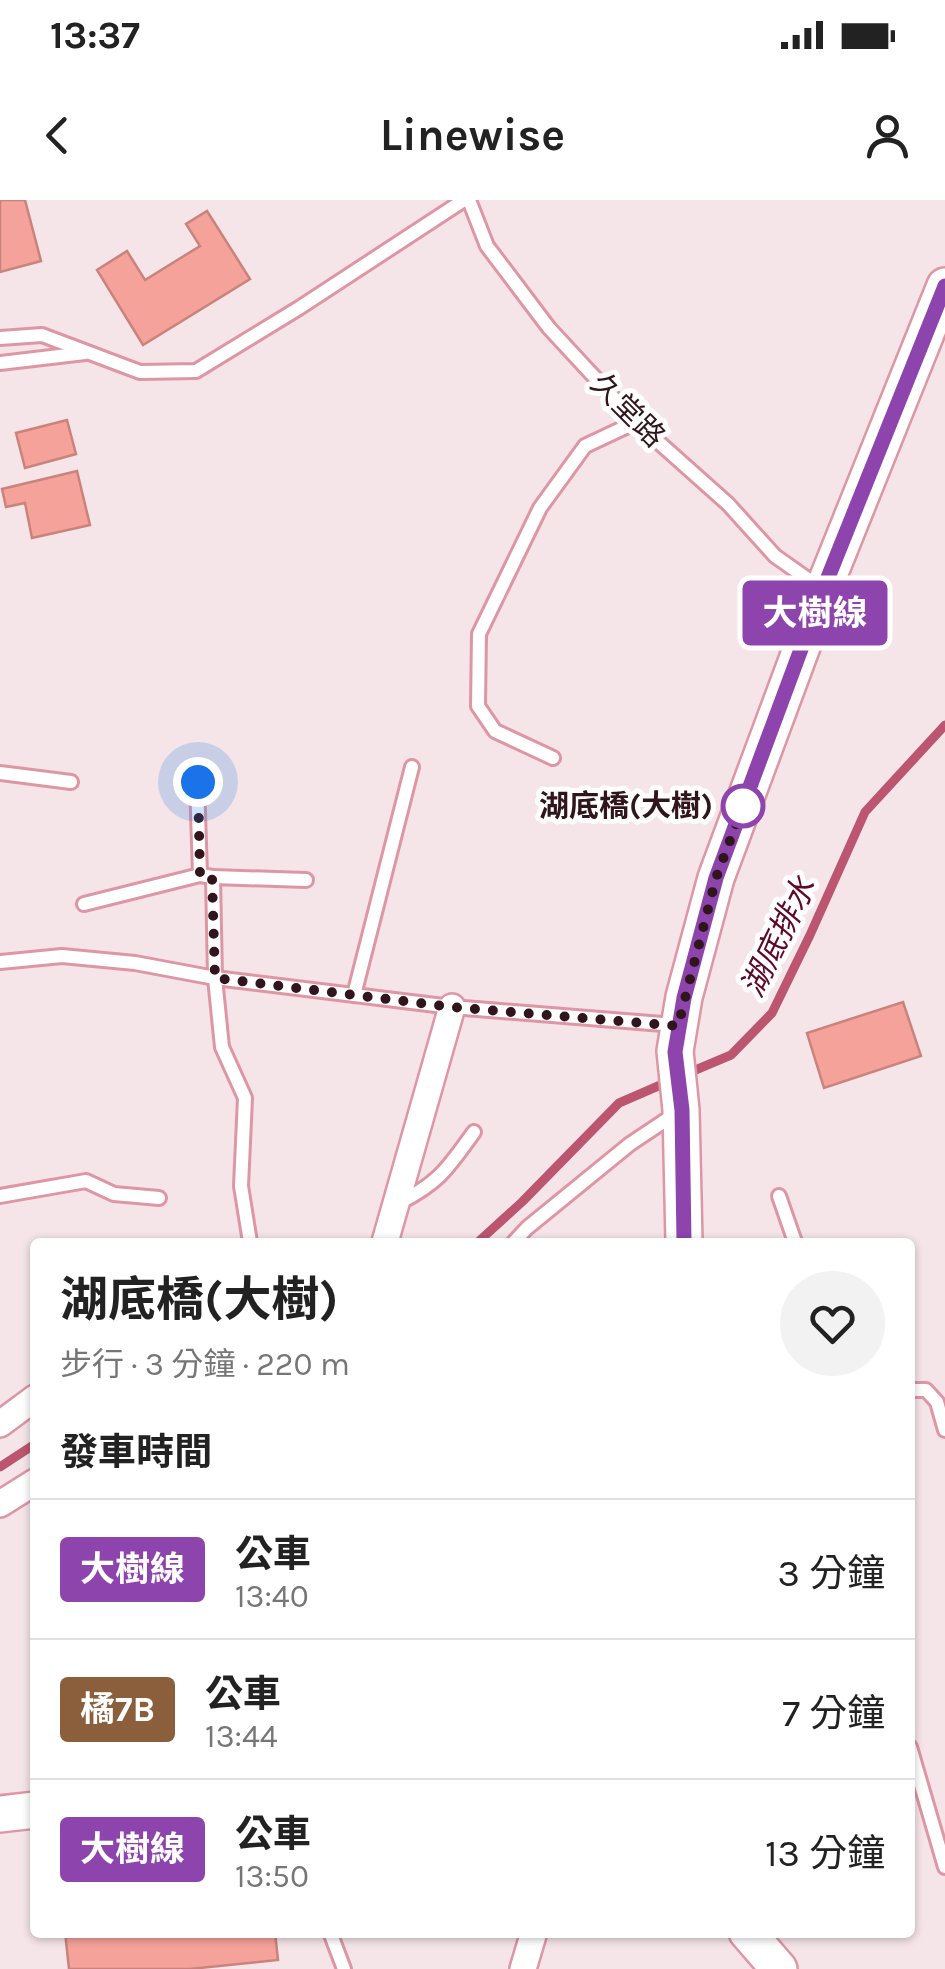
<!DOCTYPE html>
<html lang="zh-TW">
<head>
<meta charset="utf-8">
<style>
	:root { --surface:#fff; --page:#f2f2f2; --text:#222; --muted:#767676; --line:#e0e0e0 }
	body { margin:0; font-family:Karla,"Noto Sans TC",sans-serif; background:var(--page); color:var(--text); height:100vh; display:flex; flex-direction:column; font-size:38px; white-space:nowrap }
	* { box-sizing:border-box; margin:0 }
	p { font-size:32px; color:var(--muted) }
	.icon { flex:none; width:55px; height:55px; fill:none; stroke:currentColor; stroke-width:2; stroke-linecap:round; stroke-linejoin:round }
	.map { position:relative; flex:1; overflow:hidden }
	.panel { position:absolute; left:30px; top:1038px; width:885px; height:700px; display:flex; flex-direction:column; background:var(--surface); border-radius:10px; box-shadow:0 2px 8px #0004 }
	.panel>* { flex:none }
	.badge { padding:0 20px; border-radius:8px; font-size:35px; line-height:65px }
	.you { position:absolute; width:50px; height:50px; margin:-25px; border:8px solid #fff; border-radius:50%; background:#1a73e8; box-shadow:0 0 0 15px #1a73e833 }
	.map>.badge { position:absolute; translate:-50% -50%; box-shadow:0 0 0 5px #fff }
	h2 { padding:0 30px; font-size:38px; line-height:90px }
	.round { display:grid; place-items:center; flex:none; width:105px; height:105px; border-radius:52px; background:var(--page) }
	.summary { display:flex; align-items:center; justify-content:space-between; height:170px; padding:0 30px }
	h1 { font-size:48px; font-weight:700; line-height:75px }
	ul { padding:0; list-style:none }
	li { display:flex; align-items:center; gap:30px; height:140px; padding:0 30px; border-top:2px solid var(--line) }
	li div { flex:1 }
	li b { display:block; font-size:38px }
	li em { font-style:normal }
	li .badge { min-width:110px; font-weight:700; text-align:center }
	.status { display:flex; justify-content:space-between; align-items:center; height:70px; padding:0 50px; background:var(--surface); direction:ltr }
	.status svg { height:28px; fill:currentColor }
	header { display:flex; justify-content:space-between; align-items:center; height:130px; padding:0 30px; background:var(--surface); font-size:45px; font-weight:700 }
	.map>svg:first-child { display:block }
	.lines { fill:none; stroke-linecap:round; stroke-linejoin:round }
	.stream { stroke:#bb5570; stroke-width:9 }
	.building { fill:#f4a29a; stroke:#ca837c; stroke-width:2.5 }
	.lane-casing { stroke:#de96a5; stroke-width:18 }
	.street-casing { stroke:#de96a5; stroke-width:30 }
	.secondary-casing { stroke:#de96a5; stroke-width:40 }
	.lane { stroke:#fff; stroke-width:12 }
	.street { stroke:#fff; stroke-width:25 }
	.secondary { stroke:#fff; stroke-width:35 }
	.line-casing { stroke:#fff; stroke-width:22 }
	.line { stroke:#8e44ad; stroke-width:15 }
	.walk { stroke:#30151c; stroke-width:10; stroke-dasharray:0 18 }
	.stop-dot { fill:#fff; stroke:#8e44ad; stroke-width:5 }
	.labels { text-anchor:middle; stroke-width:10; stroke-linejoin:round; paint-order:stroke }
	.street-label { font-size:30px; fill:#30151c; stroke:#fff }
	.stop-label { font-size:30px; font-weight:bold; fill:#30151c; stroke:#fff; text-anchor:end }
	.water-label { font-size:32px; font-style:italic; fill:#5f0929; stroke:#fff }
</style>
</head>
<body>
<div class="status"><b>13:37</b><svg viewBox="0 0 49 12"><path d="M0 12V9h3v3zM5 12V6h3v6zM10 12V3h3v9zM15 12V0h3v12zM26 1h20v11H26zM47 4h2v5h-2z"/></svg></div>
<header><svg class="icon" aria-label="back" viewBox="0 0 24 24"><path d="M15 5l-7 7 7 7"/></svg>Linewise<svg class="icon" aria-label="person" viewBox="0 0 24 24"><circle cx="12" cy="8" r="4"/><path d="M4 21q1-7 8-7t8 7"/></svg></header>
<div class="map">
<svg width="945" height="1769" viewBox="0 0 945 1769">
	<rect width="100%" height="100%" fill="#f5e5e8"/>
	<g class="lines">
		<!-- stream -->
		<g class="stream">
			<path d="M686,874L731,855L772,813L810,735L865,612L945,525"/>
			<path d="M478,1042L522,1002L619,903L672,880"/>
			<path d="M0,1267L35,1244"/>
		</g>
	</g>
	<!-- building -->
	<g class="building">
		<path d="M0,0H25L41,61L0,72Z"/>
		<path d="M207,11L250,79L143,145L97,70L127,51L145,80L200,46L186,24Z"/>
		<path d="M67,220L76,254L25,268L16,233Z"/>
		<path d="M77,271L90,325L32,338L25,303L6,307L2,289Z"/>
		<path d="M903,802L921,856L824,888L807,833Z"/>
		<path d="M65,1732H275L278,1760L190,1769H69Z"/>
	</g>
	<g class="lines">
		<!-- lane casing -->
		<g class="lane-casing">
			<g id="lane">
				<path d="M469,0L487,46L549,128L636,222L728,304L775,356L819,387"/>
				<path d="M0,138L42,135L140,172L196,171L299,108L464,0"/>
				<path d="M0,163L85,153"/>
				<path d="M553,558L495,531L478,506L479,434L540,308L585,246L636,222"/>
				<path d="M0,573L71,582"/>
				<path d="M197,582L200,675"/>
				<path d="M84,704L200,675L213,677"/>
				<path d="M0,762L62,756L135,763L215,778L452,807L675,825"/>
				<path d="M354,795L412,567"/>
				<path d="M0,996L86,981L114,994L159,998"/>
				<path d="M779,996L795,1042"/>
				<path d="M399,1003C440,982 448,968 474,932"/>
				<path d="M250,1042L241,986L245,898L222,847L215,778L213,677L306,680"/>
				<path d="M514,1042L527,1028L630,944L675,914"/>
				<path d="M910,1190H926L937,1202L945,1230"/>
				<path d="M910,1547L945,1667"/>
				<path d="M330,1732L344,1769"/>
			</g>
		</g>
		<!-- street casing -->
		<g class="street-casing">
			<g id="street">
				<path d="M385,1042L452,807"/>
				<path d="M0,1224L35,1198"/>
				<path d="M0,1304L35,1282"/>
				<path d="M523,1769L534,1732"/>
			</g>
		</g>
		<!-- secondary casing -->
		<g class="secondary-casing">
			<g id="secondary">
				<path d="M684,1042L681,910L675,851L684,797L716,678L823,390L945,86"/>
				<path d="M0,1614L35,1610"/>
				<path d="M747,1732L779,1769"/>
			</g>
		</g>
		<!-- lane -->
		<use href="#lane" class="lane"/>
		<!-- street -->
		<use href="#street" class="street"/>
		<!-- secondary -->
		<use href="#secondary" class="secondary"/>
	</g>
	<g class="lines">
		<!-- line casing -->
		<g class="line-casing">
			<path id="line" d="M684,1042L682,910L675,852L684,798L716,678L823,390L945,86"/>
		</g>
		<!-- line -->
		<use href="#line" class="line"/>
		<!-- walk -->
		<path class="walk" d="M198,582L200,675L212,677L215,778L452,807L678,826L716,678L743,606"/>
	</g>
	<!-- markers -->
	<circle class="stop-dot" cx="743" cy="606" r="20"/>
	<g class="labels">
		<!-- street labels -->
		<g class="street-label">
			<text transform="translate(628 210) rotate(45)" y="10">久堂路</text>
		</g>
		<!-- stop labels -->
		<g class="stop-label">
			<text x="713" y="616">湖底橋(大樹)</text>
		</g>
		<!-- water labels -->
		<g class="water-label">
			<text transform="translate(778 737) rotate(-64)" y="11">湖底排水</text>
		</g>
	</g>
</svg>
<div class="you" style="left:198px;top:582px"></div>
<b class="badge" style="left:815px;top:413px;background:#8e44ad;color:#fff">大樹線</b>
<section class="panel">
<div class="summary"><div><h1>湖底橋(大樹)</h1><p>步行 · 3 分鐘 · 220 m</p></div><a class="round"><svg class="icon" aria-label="heart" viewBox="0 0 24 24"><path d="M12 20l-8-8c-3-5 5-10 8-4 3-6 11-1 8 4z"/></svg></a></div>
<h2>發車時間</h2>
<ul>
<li><span class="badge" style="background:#8e44ad;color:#fff">大樹線</span><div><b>公車</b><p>13:40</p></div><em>3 分鐘</em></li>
<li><span class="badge" style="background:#8b5e3c;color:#fff">橘7B</span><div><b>公車</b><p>13:44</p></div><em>7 分鐘</em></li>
<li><span class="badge" style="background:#8e44ad;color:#fff">大樹線</span><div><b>公車</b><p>13:50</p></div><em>13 分鐘</em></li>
</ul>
</section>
</div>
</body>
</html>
